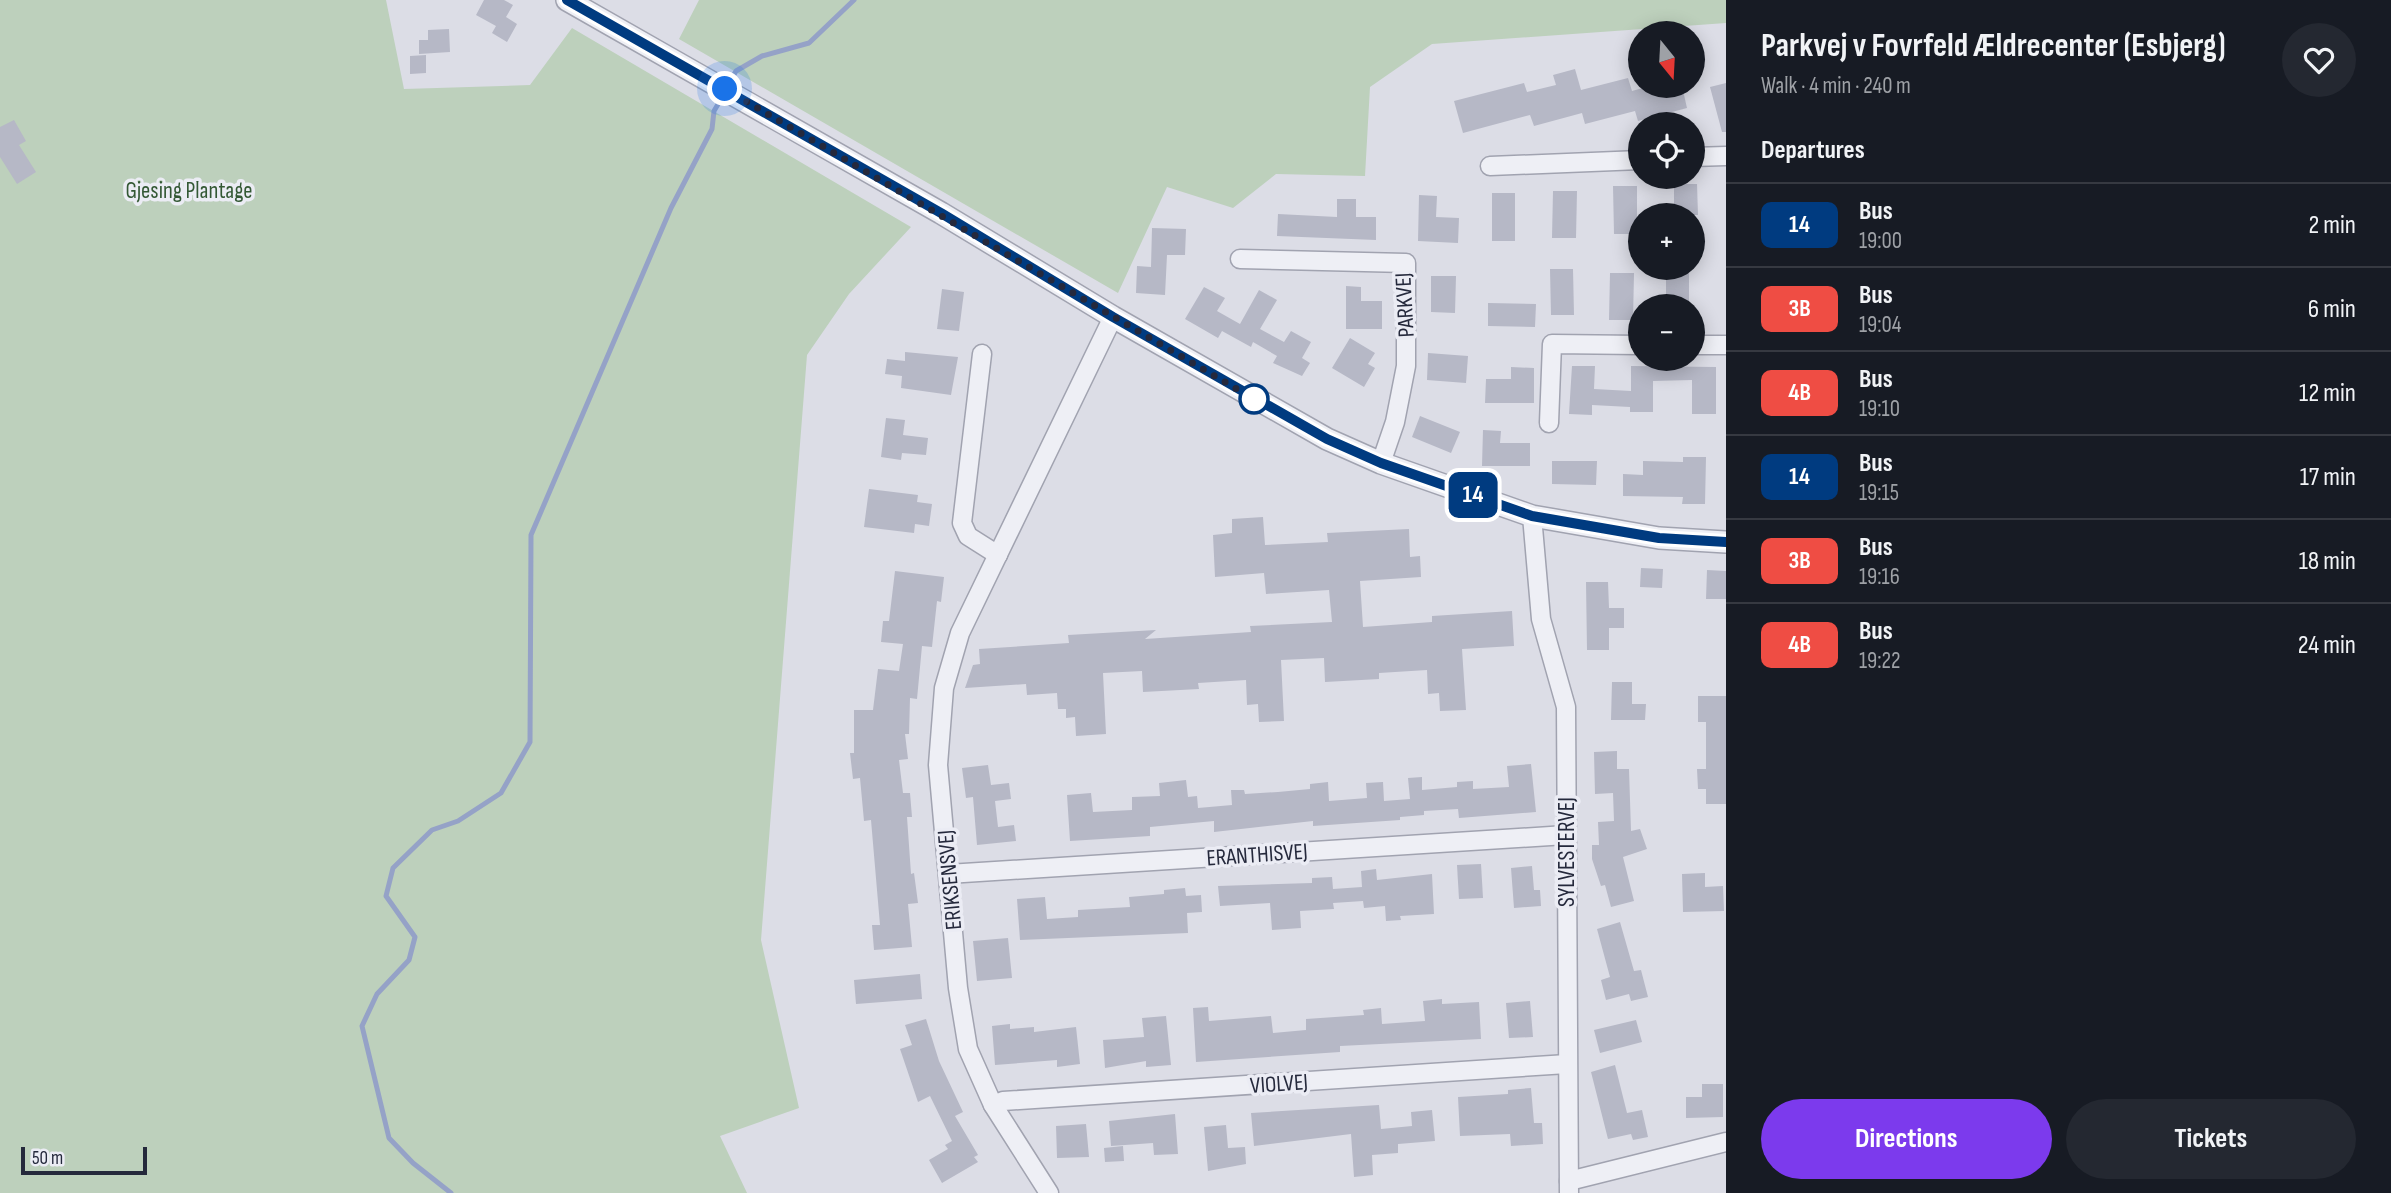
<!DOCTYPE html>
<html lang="en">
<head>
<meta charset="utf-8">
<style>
	:root { --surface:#171b24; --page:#242831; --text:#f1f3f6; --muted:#9ea1a6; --line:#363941; --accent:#7c3aed }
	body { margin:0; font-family:"Sofia Sans Condensed",sans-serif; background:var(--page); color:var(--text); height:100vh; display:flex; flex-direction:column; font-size:26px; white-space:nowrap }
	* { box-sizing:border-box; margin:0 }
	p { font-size:23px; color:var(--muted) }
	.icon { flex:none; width:38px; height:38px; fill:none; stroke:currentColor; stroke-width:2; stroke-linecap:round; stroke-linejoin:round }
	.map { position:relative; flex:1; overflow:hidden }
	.panel { display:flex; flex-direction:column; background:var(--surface); width:665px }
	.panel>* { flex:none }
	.badge { padding:0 14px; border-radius:10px; font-size:24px; line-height:46px }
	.needle { width:46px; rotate:162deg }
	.buttons { position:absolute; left:1628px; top:21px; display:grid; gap:14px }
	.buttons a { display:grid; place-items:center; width:77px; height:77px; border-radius:50%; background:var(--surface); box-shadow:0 4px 18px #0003; font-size:35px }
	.scale { position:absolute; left:21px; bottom:18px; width:126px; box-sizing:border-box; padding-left:7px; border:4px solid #25293c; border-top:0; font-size:19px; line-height:24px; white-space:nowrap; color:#25293c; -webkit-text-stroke:5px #ebecf4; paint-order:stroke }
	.you { position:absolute; width:35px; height:35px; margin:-18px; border:5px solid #fff; border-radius:50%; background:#1a73e8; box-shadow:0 0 0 10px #1a73e833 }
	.map>.badge { position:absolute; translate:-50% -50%; box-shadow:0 0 0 4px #fff }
	h2 { padding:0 35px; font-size:26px; line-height:63px }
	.round { display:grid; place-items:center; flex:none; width:74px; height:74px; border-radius:37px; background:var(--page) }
	.overview { display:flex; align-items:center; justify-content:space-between; height:119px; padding:0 35px }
	h1 { font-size:33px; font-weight:700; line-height:52px }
	.button { display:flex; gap:14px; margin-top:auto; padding:14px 35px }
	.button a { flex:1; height:80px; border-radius:42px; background:var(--accent); color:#fff; font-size:28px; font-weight:700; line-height:80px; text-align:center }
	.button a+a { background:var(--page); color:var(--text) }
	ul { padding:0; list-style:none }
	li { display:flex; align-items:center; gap:21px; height:84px; padding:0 35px; border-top:2px solid var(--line) }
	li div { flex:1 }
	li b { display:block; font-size:26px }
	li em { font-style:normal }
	li .badge { min-width:77px; font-weight:700; text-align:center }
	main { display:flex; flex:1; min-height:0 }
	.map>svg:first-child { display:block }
	.green { fill:#bdd0bc }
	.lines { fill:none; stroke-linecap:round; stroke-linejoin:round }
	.stream { stroke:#95a2c7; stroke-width:5 }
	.building { fill:#b6b8c6 }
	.minor-casing { stroke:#a1a3b0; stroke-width:21 }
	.tertiary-casing { stroke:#a1a3b0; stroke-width:24 }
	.minor { stroke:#eeeff5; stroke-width:18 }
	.tertiary { stroke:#eeeff5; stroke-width:21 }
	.line-casing { stroke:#fff; stroke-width:16 }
	.line { stroke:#003b80; stroke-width:10 }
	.walk { stroke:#25293c; stroke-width:7; stroke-dasharray:0 12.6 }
	.stop-dot { fill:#fff; stroke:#003b80; stroke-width:3.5 }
	.labels { text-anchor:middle; stroke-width:7; stroke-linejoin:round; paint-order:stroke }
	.park-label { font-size:23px; fill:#335834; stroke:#ebecf4 }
	.street-label { font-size:23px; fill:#25293c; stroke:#ebecf4 }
</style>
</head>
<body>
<main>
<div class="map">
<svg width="1726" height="1193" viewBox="0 0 1726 1193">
	<rect width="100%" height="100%" fill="#dcdde6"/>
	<!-- green -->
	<g class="green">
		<path d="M0,0H386L404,89L530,85L572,28L911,227L849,294L807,355L761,940L799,1108L720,1136L747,1193H0Z"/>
		<path d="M699,0H1726V23L1432,44L1370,87L1365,176L1276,174L1233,208L1167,187L1118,293L679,39Z"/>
	</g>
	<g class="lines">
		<!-- stream -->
		<g class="stream">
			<path d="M728,85L736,71L762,56L809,43L854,0"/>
			<path d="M451,1193L413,1163L389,1138L362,1026L377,994L409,960L415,937L386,896L393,868L432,830L458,821L501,793L530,742L531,535L671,208L712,129L714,111L724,94"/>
		</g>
	</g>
	<!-- building -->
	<g class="building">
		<path d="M484,0H504L513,5L506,17L517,24L507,42L492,33L496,26L476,15Z"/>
		<path d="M449,29L450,52L419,54V40H428V30Z"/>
		<path d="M426,55V73L410,74V56Z"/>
		<path d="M1575,69L1581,90L1628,78L1632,91L1650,86H1682L1687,108L1638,121L1635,111L1585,124L1582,113L1534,126L1530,115L1463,133L1454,101L1524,83L1527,92L1556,85L1553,75Z"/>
		<path d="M1726,83V132H1722L1710,87Z"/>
		<path d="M14,120L26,141L19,145L36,172L17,184L0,157V127Z"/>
		<path d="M1674,184H1697L1698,215H1674Z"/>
		<path d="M1613,186H1637V234H1614Z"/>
		<path d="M1553,191H1577L1576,238H1552Z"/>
		<rect x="1492" y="193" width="23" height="48"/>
		<path d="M1419,195L1437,196L1436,217L1459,218L1458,243L1418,241Z"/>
		<path d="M1337,199H1356V217H1376V240L1277,236L1278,214L1337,217Z"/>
		<path d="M1152,228L1186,229L1185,255H1167L1165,295L1136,293L1137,266L1151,267Z"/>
		<path d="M1550,269H1573L1574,315H1551Z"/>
		<rect x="1666" y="272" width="23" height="34"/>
		<path d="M1610,273H1634L1633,320H1609Z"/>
		<path d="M1431,276H1456L1455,313L1431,312Z"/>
		<path d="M1346,286L1361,287V301H1382V329H1346Z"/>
		<path d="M1204,287L1225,298L1217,311L1240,324L1259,290L1277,300L1260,329L1284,342L1291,331L1311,342L1302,358L1310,363L1302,376L1273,363L1277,356L1253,342L1251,347L1222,331L1218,338L1185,319Z"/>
		<path d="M942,289L964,292L959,331L937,329Z"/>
		<path d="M1488,303L1536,304L1535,327L1488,326Z"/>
		<path d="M1350,338L1375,353L1368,364L1375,368L1364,387L1332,368Z"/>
		<path d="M905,352L958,357L951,395L901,388L902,376L885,374L887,359L905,361Z"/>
		<path d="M1428,353L1468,356L1466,383L1427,380Z"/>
		<path d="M1572,366H1595L1594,389L1631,391V366L1716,367V414H1692V380L1653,381V412H1630V407L1592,405V415L1569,414Z"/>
		<path d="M1511,367L1534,368V403H1485L1486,379H1511Z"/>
		<path d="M1420,416L1460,432L1451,453L1412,437Z"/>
		<path d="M886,418L905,420L903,435L928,438L926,455L902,453L901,460L881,457Z"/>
		<path d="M1483,430L1501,431L1500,443H1530V466H1482Z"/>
		<path d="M1683,457H1706L1705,504H1682L1683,497L1623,496V474L1643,475V461L1683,462Z"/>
		<path d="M1552,461H1597L1596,485L1552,484Z"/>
		<path d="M869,489L918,495L917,502L932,504L929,526L915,524L914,533L864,527Z"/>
		<path d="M1263,517L1265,545L1328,542L1327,533L1409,529L1410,557L1420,556L1421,577L1360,581L1363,627L1432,622V616L1512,611L1514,646L1462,649L1466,710L1440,711L1439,693L1428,694L1427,670L1379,673V679L1325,682L1324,658L1281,660L1284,721L1259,722L1258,704L1247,705L1246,680L1198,683L1199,689L1143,692L1142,671L1103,673L1106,734L1076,736L1075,717L1066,718V709H1058L1057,693L1027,695L1026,684L965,688L973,665L980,664L979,649L1069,643L1068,635L1156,630L1145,639L1251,632L1250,626L1332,622L1329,590L1266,594L1264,573L1215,577L1213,535L1232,533V519Z"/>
		<path d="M1641,568L1663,569L1662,588L1640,587Z"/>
		<path d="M1707,570L1726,571V599H1706Z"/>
		<path d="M895,571L944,577L941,602L937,601L932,647L922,646L917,699L910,698L909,734H905L908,759L899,760L903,793H910L912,817H907L911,874L914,873L918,903L908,904L912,947L874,950L872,925H880L871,820L864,821L860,778L853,779L850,753H854V710H873L878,669L899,671L903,644L881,642L883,621H889Z"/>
		<path d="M1586,582H1608L1609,608H1624V628H1609V650H1587Z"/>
		<path d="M1612,682H1632V704H1646L1645,720H1611Z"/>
		<path d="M1698,696H1726V804H1706V789H1698L1697,769H1706V722H1698Z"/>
		<path d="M1617,751V769H1629L1631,831L1640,829L1647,849L1623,857L1634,901L1611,907L1605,885L1601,886L1592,859V845H1599L1598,822L1614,821L1613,793L1595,794L1594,752Z"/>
		<path d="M1531,764L1536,812L1459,818L1458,809L1424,811V815L1400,817V820L1313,826V821L1214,832V821L1150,827V836L1070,841L1067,795L1091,793L1093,812L1132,810V797L1160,796L1159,783L1186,780L1188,797L1197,796L1198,808L1232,805L1231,790H1244L1245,794L1278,792L1310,789V784L1328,782L1329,801L1367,798L1366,783L1383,782L1384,801L1410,799L1408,778L1422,777V790L1457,787V782L1473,781V789L1509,787L1507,766Z"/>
		<path d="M988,765L991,785L1009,783L1011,799L995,801L998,827L1014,825L1016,841L977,845L973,797L966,798L962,768Z"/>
		<path d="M1481,864L1483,898L1459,899L1457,865Z"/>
		<path d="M1532,866L1534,890H1540L1541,906L1514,908L1511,868Z"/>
		<path d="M1376,869L1377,880L1432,874L1434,914L1400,916L1401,920L1386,921L1385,906L1364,908L1363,901L1333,903L1334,909L1300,911L1301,928L1272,930L1270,903L1220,906L1218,886L1312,883V878L1332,877L1333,889L1362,887L1361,871Z"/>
		<path d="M1705,873V887L1723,886L1724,911L1683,912L1682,874Z"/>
		<path d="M1185,888L1186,896L1201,895L1202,912L1187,913L1188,933L1020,940L1017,899L1045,897L1047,919L1078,917V910L1130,907L1129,897L1164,894V890Z"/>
		<path d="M1620,922L1634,971L1641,970L1648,997L1631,1001L1629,994L1606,1000L1601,980L1610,977L1597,929Z"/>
		<path d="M1008,938L1012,978L977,981L973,941Z"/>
		<path d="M920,974L922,999L856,1004L854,980Z"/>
		<path d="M1442,999V1004L1479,1002L1481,1039L1340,1046V1052L1196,1062L1193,1008L1208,1007L1209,1021L1271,1016L1273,1033L1306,1030V1019L1364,1015L1363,1010L1381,1008L1382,1024L1425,1021L1423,1001Z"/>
		<path d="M1530,1001L1533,1037L1509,1038L1506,1003Z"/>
		<path d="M1166,1016L1171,1065L1146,1067V1061L1105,1068L1103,1040L1144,1037L1142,1018Z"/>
		<path d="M926,1019L939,1061L963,1112L955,1116L978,1155L974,1157L978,1162L942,1183L929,1160L948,1149L945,1145L952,1141L930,1096L918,1102L900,1049L912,1045L905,1025Z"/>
		<path d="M1636,1020L1642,1042L1600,1053L1594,1030Z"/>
		<path d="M1010,1024V1029L1034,1027V1032L1076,1027L1080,1064L1057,1067V1060L995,1065L992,1026Z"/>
		<path d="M1615,1065L1627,1113L1642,1110L1648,1137L1633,1140L1631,1134L1608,1139L1591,1072Z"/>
		<path d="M1702,1084H1723V1117L1686,1118V1097H1702Z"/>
		<path d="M1531,1088L1534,1123H1542L1543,1144L1511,1146L1510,1134L1460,1136L1458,1097L1508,1094V1090Z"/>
		<path d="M1379,1105L1381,1129L1412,1126L1411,1112L1432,1110L1435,1141L1398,1144V1153L1372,1155L1373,1175L1354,1177L1351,1134L1254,1146L1251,1113Z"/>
		<path d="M1175,1114L1178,1154L1154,1155L1153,1143L1111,1146L1109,1121Z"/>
		<path d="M1086,1124L1089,1157L1057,1158L1056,1126Z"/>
		<path d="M1226,1125L1228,1148L1245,1147L1246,1164L1208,1171L1204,1127Z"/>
		<path d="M1123,1146L1124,1161L1105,1162L1104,1148Z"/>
	</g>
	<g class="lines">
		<!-- minor casing -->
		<g class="minor-casing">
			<g id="minor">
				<path d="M1692,157L1726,156"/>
				<path d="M1490,166L1640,160"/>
				<path d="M1240,259L1406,263V366L1395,422L1381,463"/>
				<path d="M1692,345H1726"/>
				<path d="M982,354L962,523L968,536L998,555"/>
				<path d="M1549,423L1552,344L1640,345"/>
				<path d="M1532,516L1541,619L1566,707L1569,1193"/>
				<path d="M948,874L1566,835"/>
				<path d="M993,1105L1003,1101L1567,1064"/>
				<path d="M1569,1181L1726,1142"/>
				<path d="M1049,1193L993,1105L968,1049L958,988L938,765L944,688L960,633L1113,317"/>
			</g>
		</g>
		<!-- tertiary casing -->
		<g class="tertiary-casing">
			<path id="tertiary" d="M567,0L941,213L1113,317L1327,439L1381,463L1532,516L1659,538L1726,542"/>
		</g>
		<!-- minor -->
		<use href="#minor" class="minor"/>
		<!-- tertiary -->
		<use href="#tertiary" class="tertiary"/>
	</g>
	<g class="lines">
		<!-- line casing -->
		<g class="line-casing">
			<path id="line" d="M567,0L941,213L1113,317L1327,439L1381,463L1532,516L1659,538L1726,542"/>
		</g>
		<!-- line -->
		<use href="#line" class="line"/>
		<!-- walk -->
		<path class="walk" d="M725,89L1254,399"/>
	</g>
	<!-- markers -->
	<circle class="stop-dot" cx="1254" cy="399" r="14"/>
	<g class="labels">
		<!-- park labels -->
		<g class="park-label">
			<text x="189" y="198">Gjesing Plantage</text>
		</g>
		<!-- street labels -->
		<g class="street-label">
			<text transform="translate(1404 305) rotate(-93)" y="8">PARKVEJ</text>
			<text transform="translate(1566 852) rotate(-90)" y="8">SYLVESTERVEJ</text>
			<text transform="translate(1257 854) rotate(-4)" y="8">ERANTHISVEJ</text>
			<text transform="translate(949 880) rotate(-95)" y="8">ERIKSENSVEJ</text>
			<text transform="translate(1279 1083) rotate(-4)" y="8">VIOLVEJ</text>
		</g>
	</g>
</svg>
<div class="buttons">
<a><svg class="needle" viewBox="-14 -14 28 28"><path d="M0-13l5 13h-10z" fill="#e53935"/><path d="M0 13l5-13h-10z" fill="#9ea1a6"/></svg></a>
<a><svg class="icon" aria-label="locate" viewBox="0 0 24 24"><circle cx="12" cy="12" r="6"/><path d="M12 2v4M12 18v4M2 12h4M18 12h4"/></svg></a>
<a>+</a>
<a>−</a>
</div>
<div class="scale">50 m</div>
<div class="you" style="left:725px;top:89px"></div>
<b class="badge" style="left:1473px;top:495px;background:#003b80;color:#fff">14</b>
</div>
<section class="panel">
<div class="overview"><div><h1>Parkvej v Fovrfeld Ældrecenter (Esbjerg)</h1><p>Walk · 4 min · 240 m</p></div><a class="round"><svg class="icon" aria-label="heart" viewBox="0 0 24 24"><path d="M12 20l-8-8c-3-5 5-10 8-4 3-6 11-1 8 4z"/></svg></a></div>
<h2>Departures</h2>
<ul>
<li><span class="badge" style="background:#003b80;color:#fff">14</span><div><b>Bus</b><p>19:00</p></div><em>2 min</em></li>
<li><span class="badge" style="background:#ef4d44;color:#fff">3B</span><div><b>Bus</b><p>19:04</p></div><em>6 min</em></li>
<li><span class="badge" style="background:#ef4d44;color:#fff">4B</span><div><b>Bus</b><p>19:10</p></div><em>12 min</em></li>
<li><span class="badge" style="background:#003b80;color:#fff">14</span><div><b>Bus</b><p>19:15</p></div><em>17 min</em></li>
<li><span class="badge" style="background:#ef4d44;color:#fff">3B</span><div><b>Bus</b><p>19:16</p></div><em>18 min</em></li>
<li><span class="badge" style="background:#ef4d44;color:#fff">4B</span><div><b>Bus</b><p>19:22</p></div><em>24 min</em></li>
</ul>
<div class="button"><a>Directions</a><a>Tickets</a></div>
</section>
</main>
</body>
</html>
